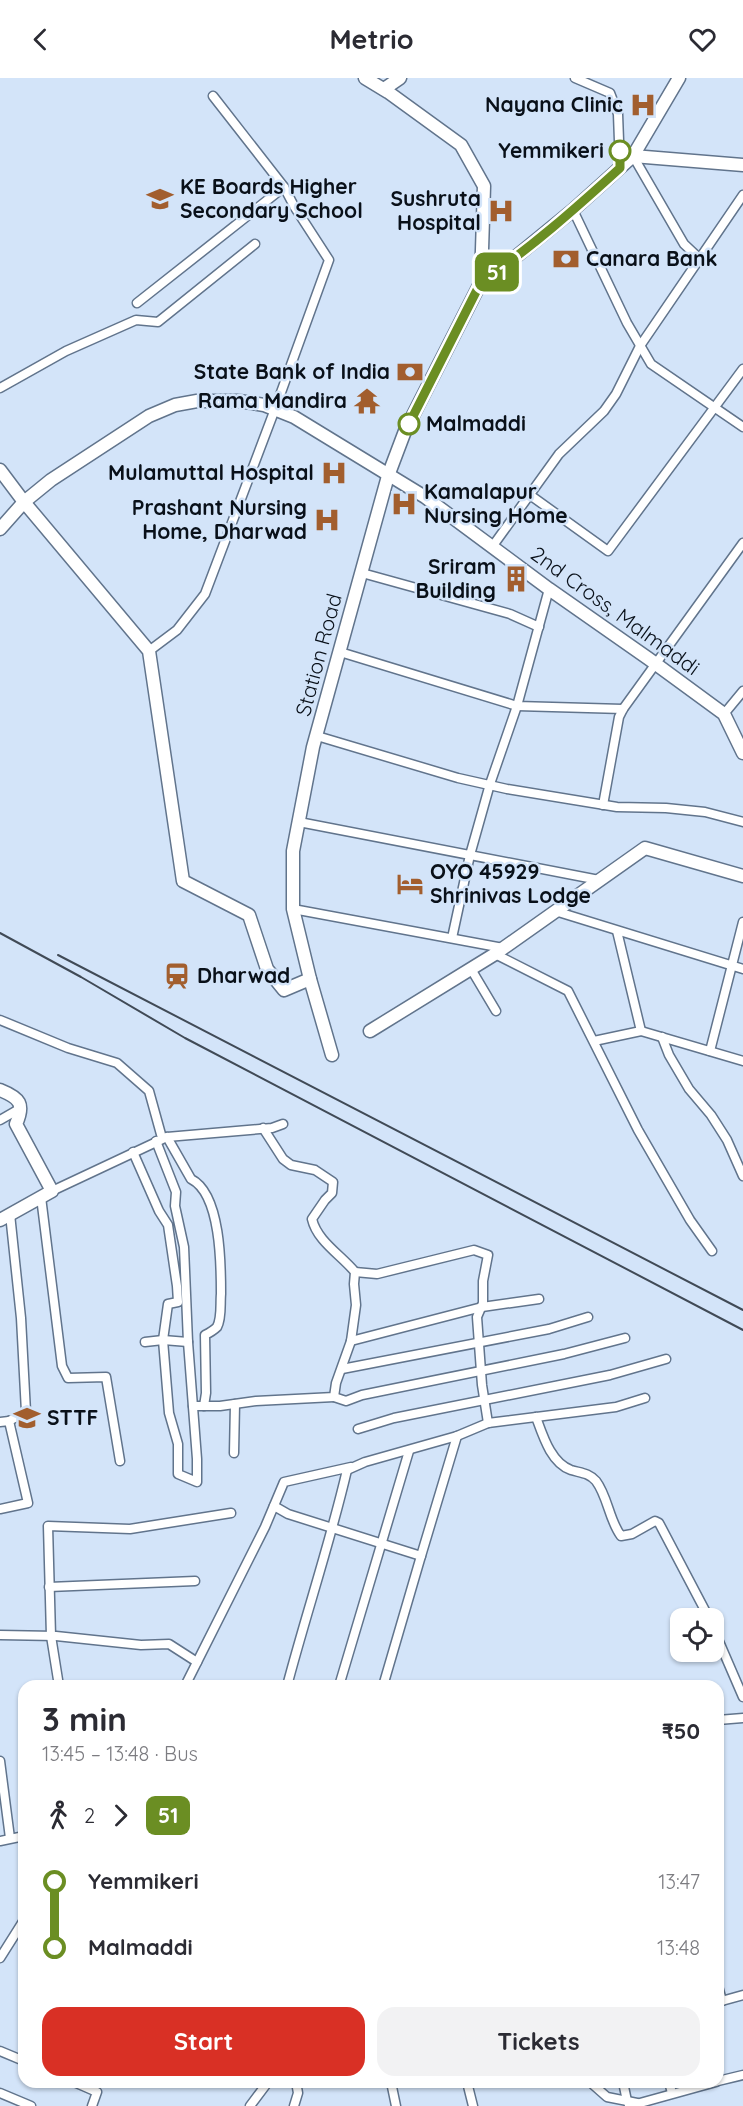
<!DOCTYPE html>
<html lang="en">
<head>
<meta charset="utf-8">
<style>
	:root { --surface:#fff; --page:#f2f2f3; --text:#2b2b33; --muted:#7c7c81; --accent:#d93025 }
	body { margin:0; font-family:Quicksand,sans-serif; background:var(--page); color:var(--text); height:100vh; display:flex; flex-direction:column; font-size:22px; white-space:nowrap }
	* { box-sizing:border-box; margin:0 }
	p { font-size:20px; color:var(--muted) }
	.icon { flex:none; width:33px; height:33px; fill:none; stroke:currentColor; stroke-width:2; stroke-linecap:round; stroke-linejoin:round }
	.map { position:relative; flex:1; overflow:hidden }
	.sheet { position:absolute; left:18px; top:1602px; width:706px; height:408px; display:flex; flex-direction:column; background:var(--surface); border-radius:18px; box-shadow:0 2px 4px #0004 }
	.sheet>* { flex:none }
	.badge { padding:0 12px; border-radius:9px; font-size:21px; line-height:39px }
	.tools { position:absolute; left:670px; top:1530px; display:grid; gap:12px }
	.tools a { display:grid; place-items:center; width:54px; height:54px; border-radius:12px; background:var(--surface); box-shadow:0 2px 4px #0004; font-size:30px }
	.map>.badge { position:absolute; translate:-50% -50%; box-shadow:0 0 0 3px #fff }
	.legs { display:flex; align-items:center; gap:9px; height:66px; padding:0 24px; font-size:20px }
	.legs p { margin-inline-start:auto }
	.overview { display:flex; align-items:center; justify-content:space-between; height:102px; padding:0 24px }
	h1 { font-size:33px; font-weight:700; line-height:45px }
	.button { display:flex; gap:12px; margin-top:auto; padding:12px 24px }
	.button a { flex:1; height:69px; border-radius:18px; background:var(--accent); color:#fff; font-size:24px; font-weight:700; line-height:69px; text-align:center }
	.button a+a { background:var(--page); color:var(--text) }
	ul { padding:0 24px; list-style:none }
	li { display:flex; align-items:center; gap:21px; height:66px; font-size:22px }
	li i { display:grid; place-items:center; width:9px; height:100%; margin:0 8px; background:currentColor }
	li i::after { content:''; width:15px; height:15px; margin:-8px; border:4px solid; border-radius:50%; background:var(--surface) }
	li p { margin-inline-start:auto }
	li:first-child i { background:linear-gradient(#0000 50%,currentColor 0) }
	li:last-child i { background:linear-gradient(currentColor 50%,#0000 0) }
	header { display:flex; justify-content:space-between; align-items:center; height:78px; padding:0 24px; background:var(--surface); font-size:27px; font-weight:700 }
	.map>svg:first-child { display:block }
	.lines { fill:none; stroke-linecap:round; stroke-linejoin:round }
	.street-casing { stroke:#61748c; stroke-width:11 }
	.secondary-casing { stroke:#61748c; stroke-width:15 }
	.street { stroke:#fff; stroke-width:8 }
	.secondary { stroke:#fff; stroke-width:12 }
	.rail { stroke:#404a56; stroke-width:2 }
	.line-1-casing { stroke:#fff; stroke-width:14 }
	.line-1 { stroke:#6b8e23; stroke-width:9 }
	.stop-1-dot { fill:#fff; stroke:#6b8e23; stroke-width:3 }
	.labels { text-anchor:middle; stroke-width:5; stroke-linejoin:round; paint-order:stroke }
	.poi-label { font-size:21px; font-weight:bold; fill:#091019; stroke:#d3e4f9; text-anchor:end }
	.stop-label { font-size:21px; font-weight:bold; fill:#091019; stroke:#d3e4f9; text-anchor:end }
	.street-label { font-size:21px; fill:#091019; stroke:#d3e4f9 }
</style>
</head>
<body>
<header><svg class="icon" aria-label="back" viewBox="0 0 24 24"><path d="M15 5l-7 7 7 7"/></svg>Metrio<svg class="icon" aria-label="heart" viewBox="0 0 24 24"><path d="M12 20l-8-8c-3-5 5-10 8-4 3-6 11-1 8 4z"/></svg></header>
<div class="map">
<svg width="743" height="2028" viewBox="0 0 743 2028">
	<rect width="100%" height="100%" fill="#d3e4f9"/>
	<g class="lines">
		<!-- street casing -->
		<g class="street-casing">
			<g id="street">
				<path d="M575,0L610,15L618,36L620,90"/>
				<path d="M633,78L684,166L700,181"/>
				<path d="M573,132L627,245L651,286L743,349"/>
				<path d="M137,225L284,109"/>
				<path d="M0,310L66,273L136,242L158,244L255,166"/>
				<path d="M530,417L608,473L743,291"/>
				<path d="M492,469L559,376L604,333L616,316L640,268L743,117"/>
				<path d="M362,495L510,536L539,549"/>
				<path d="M149,573L177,552L205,516L275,331L329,182L294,128L284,109L213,18"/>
				<path d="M340,574L517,628L623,631"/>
				<path d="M724,636L743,613"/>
				<path d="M317,658L458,700L507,711L617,729L666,730L705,734L743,744"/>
				<path d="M603,727L619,639L623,631L743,465"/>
				<path d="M299,744L599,802"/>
				<path d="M293,831L503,870"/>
				<path d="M555,833L743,891"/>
				<path d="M617,853L641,953"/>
				<path d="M452,860L470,777L490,706L517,628L549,511"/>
				<path d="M495,876L568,913L638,1052L690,1142L712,1173"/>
				<path d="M471,891L496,933"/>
				<path d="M0,942L68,970L117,985L149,1013L162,1060"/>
				<path d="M662,959L669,977L689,1011L711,1037L727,1062L743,1098"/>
				<path d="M594,963L641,953L743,983"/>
				<path d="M710,973L743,844"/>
				<path d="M0,1042L21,1030"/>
				<path d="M167,1059L191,1101C221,1116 221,1187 221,1216C220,1226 222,1240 217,1249C214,1252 209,1255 205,1257L206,1315L204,1328"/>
				<path d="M133,1074L159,1133L168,1147L177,1208L178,1224L168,1226L163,1262L169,1335L178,1366V1396L197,1404V1381L188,1264L184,1169L175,1128L176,1114L156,1063"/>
				<path d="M52,1113L167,1059L272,1050L283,1046"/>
				<path d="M41,1119L62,1288L68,1300L106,1299L120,1383"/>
				<path d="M355,1194L377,1196L474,1172L488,1177L483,1203V1225L477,1239L482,1307L488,1345"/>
				<path d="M351,1263L482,1229L539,1221"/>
				<path d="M145,1264L163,1262L188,1264"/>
				<path d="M342,1291L549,1251L588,1239"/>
				<path d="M334,1319L346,1323L362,1317L564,1276L625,1260"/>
				<path d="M193,1328H220L256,1323L334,1319L336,1305L351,1263L356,1227L354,1206L355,1194C341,1177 317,1163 312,1141L325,1122L332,1115L333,1104L315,1092L291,1087L283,1081L263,1050"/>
				<path d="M536,1339C543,1358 551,1385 571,1392C581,1395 589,1395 596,1403C608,1419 609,1442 621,1458L632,1456L655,1443L659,1445L709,1540"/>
				<path d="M9,1343L26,1334L21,1240L10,1136"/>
				<path d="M0,1344L9,1343L28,1425L0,1431"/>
				<path d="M358,1351L394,1340L610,1297L666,1281"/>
				<path d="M234,1375L235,1326"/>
				<path d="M274,1428L288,1436L421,1478L457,1358"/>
				<path d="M49,1509L195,1503"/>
				<path d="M714,1552L743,1619"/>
				<path d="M0,1557L56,1558L141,1567L169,1566L197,1584"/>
				<path d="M59,1608L51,1558L48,1448L130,1451L231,1435"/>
				<path d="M185,1608L265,1449L284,1404L351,1389L347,1392L365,1384L457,1358L488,1345L616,1329L645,1320"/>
				<path d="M287,1608C306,1536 330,1465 347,1392"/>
				<path d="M339,1608L409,1373"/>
				<path d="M383,1608L421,1478"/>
				<path d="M718,1642L743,1640"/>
				<path d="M0,1683L10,1760"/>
				<path d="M0,1763L24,1758"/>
				<path d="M0,1880L24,1842"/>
				<path d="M718,1908L722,1923"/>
				<path d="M718,1924L743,1917"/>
				<path d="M0,1973L24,1983"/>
				<path d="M718,2003L743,1997"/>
				<path d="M74,2004L97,2014L92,2028"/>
				<path d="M391,2004L396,2028"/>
				<path d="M467,2004L473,2028"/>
				<path d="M590,2004L607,2019L637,2025"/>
				<path d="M623,2004L627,2023"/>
				<path d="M669,2004L672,2015"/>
				<path d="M0,2015L31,2028"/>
				<path d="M250,2028L268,2004"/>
				<path d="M294,2028L298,2015L296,2004"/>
				<path d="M629,2028L716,2004"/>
			</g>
		</g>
		<!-- secondary casing -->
		<g class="secondary-casing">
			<g id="secondary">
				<path d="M384,11L400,0"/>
				<path d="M633,78L743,87"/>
				<path d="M481,204L502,190L573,132L633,78L679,0"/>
				<path d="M0,392L24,424L149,573L183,803L249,837L267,891L284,912L310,901"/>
				<path d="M0,451L24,424L51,402L149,338L175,327L197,323H239L264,327L294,339L425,419L549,511L649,581L724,636L743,675"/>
				<path d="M370,953L495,876L645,770L743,798"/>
				<path d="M332,977L310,901L293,831V773L313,669L388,398L405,353L481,204L484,108L461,67L388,14L365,0"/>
				<path d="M0,1012C20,1020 25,1026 16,1046L52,1113L0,1142"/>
			</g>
		</g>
		<!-- street -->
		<use href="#street" class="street"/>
		<!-- secondary -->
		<use href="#secondary" class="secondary"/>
		<!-- rail -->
		<g class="rail">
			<path d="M0,855L81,899L185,960L743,1252"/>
			<path d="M58,877L743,1232"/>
		</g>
	</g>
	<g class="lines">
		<!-- line-1 casing -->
		<g class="line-1-casing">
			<path id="line-1" d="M409,346L481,204C531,170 576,130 620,90V73"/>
		</g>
		<!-- line-1 -->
		<use href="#line-1" class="line-1"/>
	</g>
	<!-- icons -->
	<defs>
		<g id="hospital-bare" transform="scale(2.07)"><path d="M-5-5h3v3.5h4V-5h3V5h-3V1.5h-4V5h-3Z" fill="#a25e2e" stroke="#d3e4f9" stroke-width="2.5" paint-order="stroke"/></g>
		<g id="school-bare" transform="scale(2.07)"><path d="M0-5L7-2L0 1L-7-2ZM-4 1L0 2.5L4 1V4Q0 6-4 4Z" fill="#a25e2e" stroke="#d3e4f9" stroke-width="2.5" paint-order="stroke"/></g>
		<g id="bank-bare" transform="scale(2.07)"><path d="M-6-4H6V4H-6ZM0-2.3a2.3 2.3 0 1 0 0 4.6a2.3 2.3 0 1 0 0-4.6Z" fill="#a25e2e" stroke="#d3e4f9" stroke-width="2.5" paint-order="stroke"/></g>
		<g id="temple-bare" transform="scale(2.07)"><path d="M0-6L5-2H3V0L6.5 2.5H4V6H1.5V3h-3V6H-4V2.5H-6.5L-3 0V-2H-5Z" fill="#a25e2e" stroke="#d3e4f9" stroke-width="2.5" paint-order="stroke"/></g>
		<g id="building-bare" transform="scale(2.07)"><path d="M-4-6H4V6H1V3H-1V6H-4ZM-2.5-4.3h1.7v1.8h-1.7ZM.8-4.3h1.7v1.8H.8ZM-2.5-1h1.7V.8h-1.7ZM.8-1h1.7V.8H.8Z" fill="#a25e2e" stroke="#d3e4f9" stroke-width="2.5" paint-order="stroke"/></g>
		<g id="hotel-bare" transform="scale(2.07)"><path d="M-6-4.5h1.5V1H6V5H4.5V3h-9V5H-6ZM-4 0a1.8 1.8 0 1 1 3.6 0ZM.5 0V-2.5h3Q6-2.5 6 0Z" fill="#a25e2e" stroke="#d3e4f9" stroke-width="2.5" paint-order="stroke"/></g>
		<g id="station-bare" transform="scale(2.07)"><path d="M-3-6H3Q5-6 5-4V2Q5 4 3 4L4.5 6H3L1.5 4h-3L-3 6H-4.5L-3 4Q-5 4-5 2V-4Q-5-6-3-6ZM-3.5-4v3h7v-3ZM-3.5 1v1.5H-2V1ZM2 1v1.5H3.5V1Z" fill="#a25e2e" stroke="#d3e4f9" stroke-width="2.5" paint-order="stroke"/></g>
		<g id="university-bare" transform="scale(2.07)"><path d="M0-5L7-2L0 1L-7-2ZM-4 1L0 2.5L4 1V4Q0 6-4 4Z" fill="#a25e2e" stroke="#d3e4f9" stroke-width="2.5" paint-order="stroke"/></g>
	</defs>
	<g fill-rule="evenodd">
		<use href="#hospital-bare" x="643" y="27"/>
		<use href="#school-bare" x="160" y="121"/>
		<use href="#hospital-bare" x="501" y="133"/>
		<use href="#bank-bare" x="566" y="181"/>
		<use href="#bank-bare" x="410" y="294"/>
		<use href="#temple-bare" x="367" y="323"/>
		<use href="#hospital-bare" x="334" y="395"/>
		<use href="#hospital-bare" x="404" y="426"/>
		<use href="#hospital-bare" x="327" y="442"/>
		<use href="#building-bare" x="516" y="501"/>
		<use href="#hotel-bare" x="410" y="806"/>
		<use href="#station-bare" x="177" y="898"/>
		<use href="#university-bare" x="27" y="1340"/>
	</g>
	<!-- markers -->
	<g class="stop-1-dot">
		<circle cx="620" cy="73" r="10"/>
		<circle cx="409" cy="346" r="10"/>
	</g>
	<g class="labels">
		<!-- poi labels -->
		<g class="poi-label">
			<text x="623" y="34">Nayana Clinic</text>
			<text x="180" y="116" text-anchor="start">KE Boards Higher<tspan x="180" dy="24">Secondary School</tspan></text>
			<text x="481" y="128">Sushruta<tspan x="481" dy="24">Hospital</tspan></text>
			<text x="586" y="188" text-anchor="start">Canara Bank</text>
			<text x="390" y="301">State Bank of India</text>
			<text x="347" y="330">Rama Mandira</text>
			<text x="314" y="402">Mulamuttal Hospital</text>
			<text x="424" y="421" text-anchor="start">Kamalapur<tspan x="424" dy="24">Nursing Home</tspan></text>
			<text x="307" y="437">Prashant Nursing<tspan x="307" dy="24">Home, Dharwad</tspan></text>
			<text x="496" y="496">Sriram<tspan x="496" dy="24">Building</tspan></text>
			<text x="430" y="801" text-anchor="start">OYO 45929<tspan x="430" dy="24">Shrinivas Lodge</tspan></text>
			<text x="197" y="905" text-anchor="start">Dharwad</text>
			<text x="47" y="1347" text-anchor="start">STTF</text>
		</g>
		<!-- stop labels -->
		<g class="stop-label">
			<text x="604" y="80">Yemmikeri</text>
			<text x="426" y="353" text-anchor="start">Malmaddi</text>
		</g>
		<!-- street labels -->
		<g class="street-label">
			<text transform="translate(615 533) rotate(36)" y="7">2nd Cross, Malmaddi</text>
			<text transform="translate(319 577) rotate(-75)" y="7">Station Road</text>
		</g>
	</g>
</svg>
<div class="tools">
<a><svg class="icon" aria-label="locate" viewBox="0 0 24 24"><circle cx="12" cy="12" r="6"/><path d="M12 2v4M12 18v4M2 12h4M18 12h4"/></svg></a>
</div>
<b class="badge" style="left:497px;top:194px;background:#6b8e23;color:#fff">51</b>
<section class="sheet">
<div class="overview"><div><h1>3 min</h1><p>13:45 – 13:48 · Bus</p></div><b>₹50</b></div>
<div class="legs"><svg class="icon" aria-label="walk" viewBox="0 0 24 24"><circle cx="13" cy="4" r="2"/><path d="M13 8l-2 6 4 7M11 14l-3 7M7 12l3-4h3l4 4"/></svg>2<svg class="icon" aria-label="forward" viewBox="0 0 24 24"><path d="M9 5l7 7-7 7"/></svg><b class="badge" style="background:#6b8e23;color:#fff">51</b></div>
<ul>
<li><i style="color:#6b8e23"></i><b>Yemmikeri</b><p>13:47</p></li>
<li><i style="color:#6b8e23"></i><b>Malmaddi</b><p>13:48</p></li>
</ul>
<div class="button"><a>Start</a><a>Tickets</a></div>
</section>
</div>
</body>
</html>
